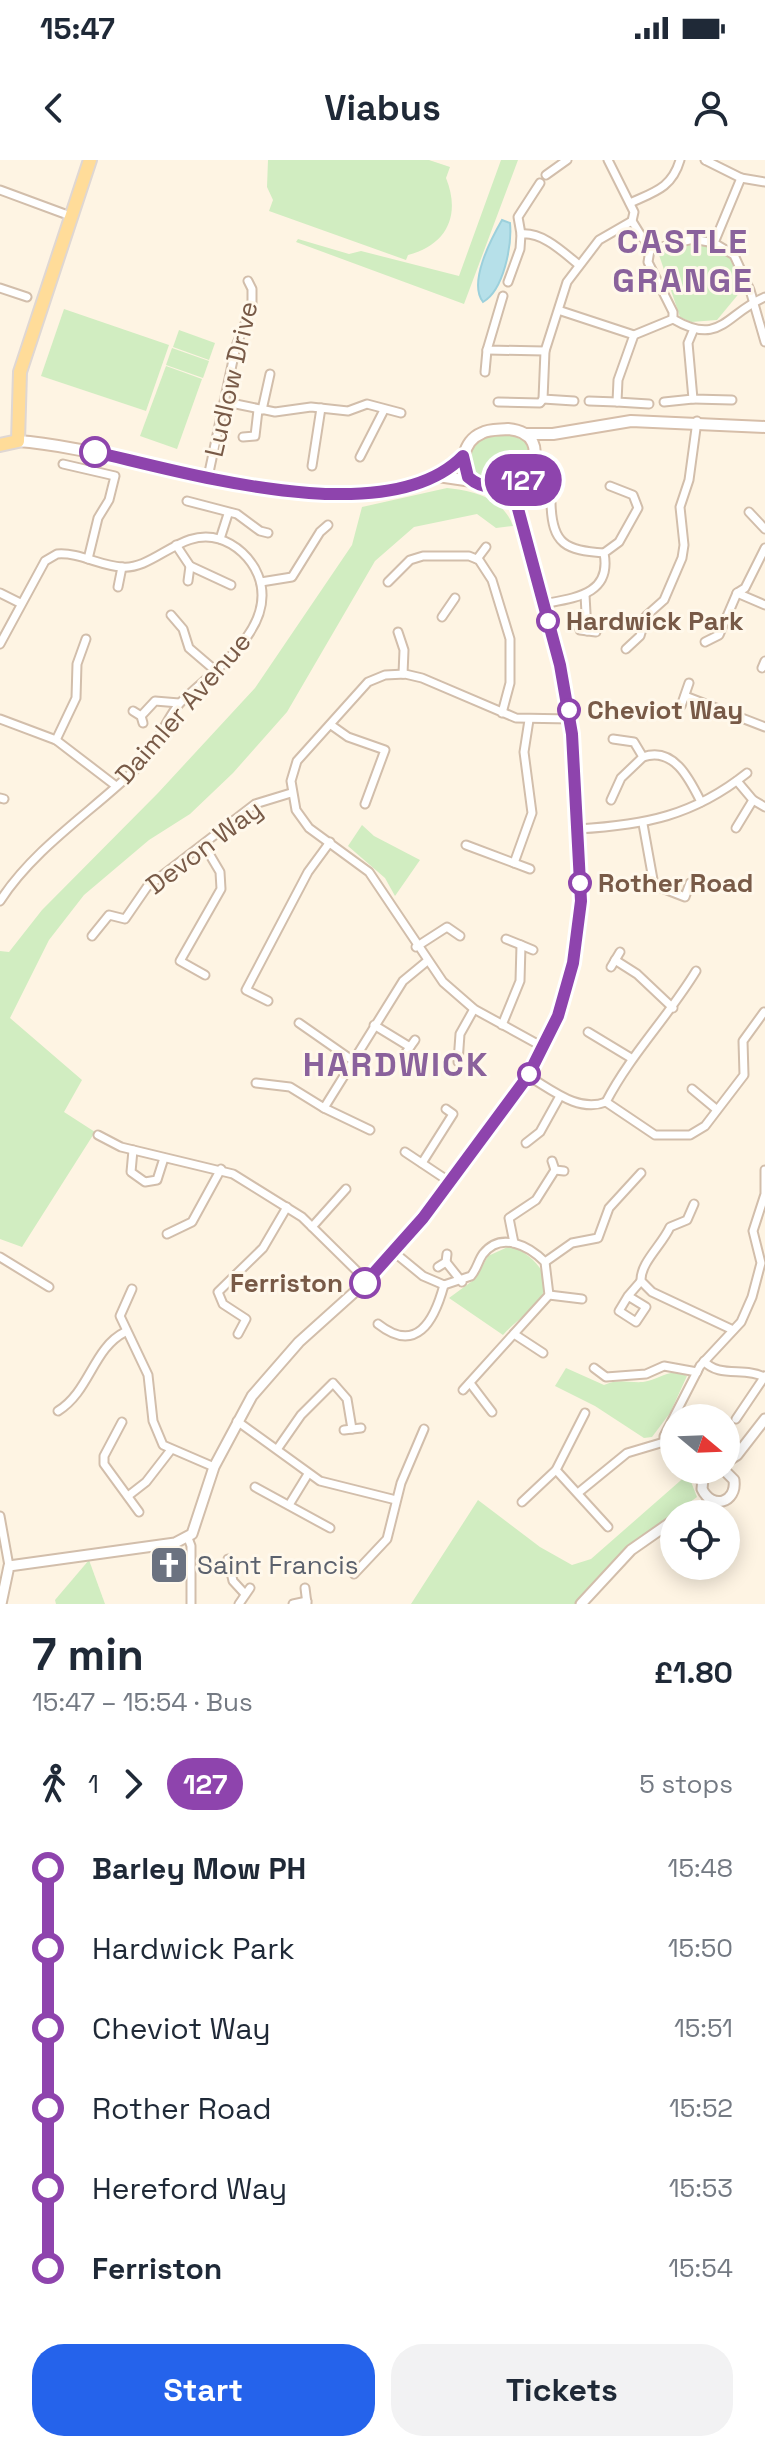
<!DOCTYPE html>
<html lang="en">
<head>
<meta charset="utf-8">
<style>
	:root { --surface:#fff; --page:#f2f2f3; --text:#1f2937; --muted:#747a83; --accent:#2563eb }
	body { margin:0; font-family:"Space Grotesk",sans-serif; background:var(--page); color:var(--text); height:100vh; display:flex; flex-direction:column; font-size:30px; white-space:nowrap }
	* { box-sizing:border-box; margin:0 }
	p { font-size:26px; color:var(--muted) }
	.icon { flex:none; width:44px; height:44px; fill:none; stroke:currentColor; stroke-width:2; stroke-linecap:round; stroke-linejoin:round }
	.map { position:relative; height:1444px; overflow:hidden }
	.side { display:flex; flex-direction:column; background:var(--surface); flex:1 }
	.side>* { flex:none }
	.badge { padding:0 16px; border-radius:26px; font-size:28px; line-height:52px }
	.needle { width:52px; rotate:109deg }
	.tools { position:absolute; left:660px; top:1244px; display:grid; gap:16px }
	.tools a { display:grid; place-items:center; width:80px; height:80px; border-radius:50%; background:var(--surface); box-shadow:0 4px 20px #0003; font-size:40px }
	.map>.badge { position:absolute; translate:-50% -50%; box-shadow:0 0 0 4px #fff }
	.legs { display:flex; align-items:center; gap:12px; height:88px; padding:0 32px; font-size:26px }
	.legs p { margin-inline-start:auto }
	.summary { display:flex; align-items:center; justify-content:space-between; height:136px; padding:0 32px }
	h1 { font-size:44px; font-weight:600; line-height:60px }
	.cta { display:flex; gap:16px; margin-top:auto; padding:16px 32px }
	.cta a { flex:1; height:92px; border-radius:32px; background:var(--accent); color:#fff; font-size:32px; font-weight:600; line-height:92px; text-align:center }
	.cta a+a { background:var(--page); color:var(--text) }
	ul { padding:0 32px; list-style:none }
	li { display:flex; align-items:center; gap:28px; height:80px; font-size:30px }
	li i { display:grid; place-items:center; width:12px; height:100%; margin:0 10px; background:currentColor }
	li i::after { content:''; width:20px; height:20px; margin:-10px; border:6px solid; border-radius:50%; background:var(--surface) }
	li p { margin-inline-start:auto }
	li:first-child i { background:linear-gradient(#0000 50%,currentColor 0) }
	li:last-child i { background:linear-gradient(currentColor 50%,#0000 0) }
	.status { display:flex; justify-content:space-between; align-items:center; height:56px; padding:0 40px; background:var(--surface); direction:ltr }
	.status svg { height:22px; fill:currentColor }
	header { display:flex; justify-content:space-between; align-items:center; height:104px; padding:0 32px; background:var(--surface); font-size:36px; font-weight:600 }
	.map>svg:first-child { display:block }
	.green { fill:#d1edc1 }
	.water { fill:#b6e0e9; stroke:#9cd0dc; stroke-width:2 }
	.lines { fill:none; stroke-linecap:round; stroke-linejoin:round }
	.minor-casing { stroke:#d2beab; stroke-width:11 }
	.tertiary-casing { stroke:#d2beab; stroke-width:13 }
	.secondary-casing { stroke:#d6bea9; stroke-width:14 }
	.primary-casing { stroke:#dfd7d3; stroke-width:16 }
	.minor { stroke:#fff; stroke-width:7 }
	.tertiary { stroke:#fff; stroke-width:9 }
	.secondary { stroke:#fff; stroke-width:10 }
	.primary { stroke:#ffdc99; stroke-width:12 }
	.line-1-casing { stroke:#fff; stroke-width:18 }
	.line-1 { stroke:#8e44ad; stroke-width:12 }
	.stop-1-dot { fill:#fff; stroke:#8e44ad; stroke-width:4 }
	.labels { text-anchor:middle; stroke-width:6; stroke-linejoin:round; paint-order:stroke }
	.street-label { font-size:26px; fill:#785a47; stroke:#fff8eb }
	.stop-label { font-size:26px; font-weight:bold; fill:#785a47; stroke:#fff8eb; text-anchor:start }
	.worship-label { font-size:26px; fill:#5b616d; stroke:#fff8eb; text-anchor:start }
	.district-label { font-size:34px; font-weight:bold; letter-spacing:2px; fill:#8a629c; stroke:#fff8eb }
</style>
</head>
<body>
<div class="status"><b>15:47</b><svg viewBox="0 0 49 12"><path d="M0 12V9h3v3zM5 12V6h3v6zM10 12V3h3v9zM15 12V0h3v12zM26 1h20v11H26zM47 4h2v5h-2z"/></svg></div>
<header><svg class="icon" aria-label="back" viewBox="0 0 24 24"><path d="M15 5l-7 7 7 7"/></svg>Viabus<svg class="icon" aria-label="person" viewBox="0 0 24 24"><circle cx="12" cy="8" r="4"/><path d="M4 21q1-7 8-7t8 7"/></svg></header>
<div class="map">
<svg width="765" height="1444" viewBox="0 0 765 1444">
	<rect width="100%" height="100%" fill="#fef4e3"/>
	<!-- green -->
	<g class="green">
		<path d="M268,0H429L450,7L446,18C461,55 447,85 408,95L406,100L269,51L273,40L267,27Z"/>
		<path d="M501,0H518L464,144L296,82L298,79L349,94L361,91L459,116Z"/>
		<path d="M682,81C719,85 739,88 741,131L717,160L691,162L680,157L658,92Z"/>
		<path d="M64,149L169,185L146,251L41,216Z"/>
		<path d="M179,170L215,183L209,200L173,187Z"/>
		<path d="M172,188L209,201L203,218L166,205Z"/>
		<path d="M166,206L202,219L177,289L140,276Z"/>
		<path d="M502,272L526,281C538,316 491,331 468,310L471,287L482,277Z"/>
		<path d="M447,328C474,331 503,338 513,366L496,368L477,354L414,367L375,401L287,552L233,613L190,654L149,680L84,735L49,780L10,858L82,920L64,952L95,972L22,1087L0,1079V791L9,792L42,750L158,633L255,528L352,385L362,347Z"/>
		<path d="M362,665L374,676L420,700L395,736L385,718L348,686Z"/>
		<path d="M510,1086C530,1093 556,1115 540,1139C531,1152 514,1162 503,1175L449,1138L475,1119L488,1096Z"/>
		<path d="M566,1208L604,1225C619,1218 628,1223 643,1222C661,1220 668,1207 687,1216L670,1253L652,1277L644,1278L595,1246L555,1226Z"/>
		<path d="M688,1314L697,1337C654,1370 607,1398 577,1444H411L478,1340L540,1387L572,1405L591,1399Z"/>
		<path d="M89,1400L105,1444H56L55,1440Z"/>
	</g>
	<!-- water -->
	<path class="water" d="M502,60L510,63C512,85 504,130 483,142C468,123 491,79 502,60Z"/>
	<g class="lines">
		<!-- minor casing -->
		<g class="minor-casing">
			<g id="minor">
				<path d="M608,0L634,52L632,61L650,90"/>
				<path d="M705,0L741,18"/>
				<path d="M546,15L567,0"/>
				<path d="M0,30L65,54"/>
				<path d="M630,43C654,32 672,28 680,0"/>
				<path d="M521,74L518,57L540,23"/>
				<path d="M714,83L741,18L765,22"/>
				<path d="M650,90L693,79L714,83L734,95L750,130L765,182"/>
				<path d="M650,90L648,102L673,152V159C721,187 725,154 765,137"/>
				<path d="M508,122L520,89L521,74C543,72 563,92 579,105"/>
				<path d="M0,128L27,137"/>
				<path d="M503,136L487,190L545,191"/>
				<path d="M561,151L634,175"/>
				<path d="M693,171L688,183L693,239L732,240"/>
				<path d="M485,212L487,190"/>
				<path d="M574,241L543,239L545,191L567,122L599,80L632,61"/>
				<path d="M589,241L617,242"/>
				<path d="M226,242L275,252L311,247L348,251L367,244L401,253"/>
				<path d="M498,242L540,243L543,239"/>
				<path d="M664,242L693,239"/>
				<path d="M649,244L617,242L618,220L634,175L673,159"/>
				<path d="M262,250L270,214"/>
				<path d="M243,277L255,276L258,250"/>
				<path d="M360,297L384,250"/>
				<path d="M63,304L115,316L109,340L98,358L88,399"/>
				<path d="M312,306L321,248"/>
				<path d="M208,317L236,186L252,146V129L248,121"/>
				<path d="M187,341L237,354L260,371L268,373"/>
				<path d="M551,343C552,385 566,390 604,393"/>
				<path d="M749,352L765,369"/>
				<path d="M220,379L228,354"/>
				<path d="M176,385L190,406L231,425"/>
				<path d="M765,388L745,428L737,433L765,445"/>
				<path d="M477,399L486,387"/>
				<path d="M188,421L190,406"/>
				<path d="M261,422L292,417L320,372L328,365"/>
				<path d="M388,422L410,400L423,396H469L479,400L492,420L510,479V523L502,553"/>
				<path d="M118,427L122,407"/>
				<path d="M0,433L20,443"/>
				<path d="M585,435L587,471"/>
				<path d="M543,444C574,438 612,435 604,393L619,382L638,348L633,335L610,326"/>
				<path d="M171,455L183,469L189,488L217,512"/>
				<path d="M442,457L455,438"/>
				<path d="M580,470L596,472"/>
				<path d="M398,472L404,490L403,514"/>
				<path d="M705,482L719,475L737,433"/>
				<path d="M0,484L45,401L57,394C79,392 100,406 122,407C154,410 182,367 219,379C236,384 251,398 258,415C279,467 214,510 182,541C166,556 158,587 139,606C93,651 35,687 0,741"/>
				<path d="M626,489L640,476L646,456L664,440L682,398L684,385L680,347L689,320L697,261"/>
				<path d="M762,508L765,501"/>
				<path d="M685,536L765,567"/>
				<path d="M681,546L689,523"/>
				<path d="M133,551L141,556L143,563"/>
				<path d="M141,556L155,541L179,543"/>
				<path d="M0,559L56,580L116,626"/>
				<path d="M331,565L348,577L385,590L365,644"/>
				<path d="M613,579L634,582L643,597C674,586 690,620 701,642"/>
				<path d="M56,580L76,538L77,504L86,479"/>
				<path d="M737,621L753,640L765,647"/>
				<path d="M0,638L4,639"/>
				<path d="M611,640L621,618L643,597"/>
				<path d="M643,664L654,725L685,737L690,723"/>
				<path d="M736,668L753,640"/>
				<path d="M578,669C645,665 693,656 747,613"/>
				<path d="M204,685L220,712L221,729L180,801L205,815"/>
				<path d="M466,685L530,709"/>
				<path d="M514,703L532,653L524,592L529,560"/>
				<path d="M638,728L653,722"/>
				<path d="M92,776L109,755L125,759L147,727L255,644L291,633"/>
				<path d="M506,779L521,785"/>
				<path d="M416,787L447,767L460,776"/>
				<path d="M615,800L637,814L673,848"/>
				<path d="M611,807L620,792"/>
				<path d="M268,841L246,830L308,712L330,682"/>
				<path d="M299,863L352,900"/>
				<path d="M374,865L410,887"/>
				<path d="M502,865L520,821L521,785L533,790"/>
				<path d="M588,872L631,898"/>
				<path d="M543,887L474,849L443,822L369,712L309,668L296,650L291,621L297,601L368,522L385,515L405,514L422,518L516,558L571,559"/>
				<path d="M405,894L415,880"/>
				<path d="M458,902L460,874L474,849"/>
				<path d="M528,916C551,929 578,953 606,942L655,975H690L705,966L744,915L743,881L764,852"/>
				<path d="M256,923L290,927L324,948L370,970"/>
				<path d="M692,929L716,949"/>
				<path d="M606,942C631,894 668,857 696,811"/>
				<path d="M324,948L403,821L426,802"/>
				<path d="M98,975L121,987L233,1014L302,1057L367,1121"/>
				<path d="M526,983L540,972L560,936"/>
				<path d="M133,990L131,1012L145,1022L157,1020L164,998"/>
				<path d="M405,992L450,1022"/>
				<path d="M552,1001L555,1010L564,1011"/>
				<path d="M422,1003L453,954L446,949"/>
				<path d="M694,1044L687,1060L670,1067C662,1085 640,1103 641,1121L652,1132L733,1170"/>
				<path d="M312,1067L346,1029"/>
				<path d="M167,1074L192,1062L221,1009"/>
				<path d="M514,1083L509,1058L536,1040L555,1010"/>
				<path d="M395,1093L423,1116L444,1125L471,1116C477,1109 478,1101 483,1094C501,1071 529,1086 545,1102L549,1135L463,1230"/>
				<path d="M0,1097L49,1127"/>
				<path d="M446,1102L462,1122"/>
				<path d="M545,1102L572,1083L598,1078L609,1048L641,1013"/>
				<path d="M438,1107L446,1102L447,1094"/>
				<path d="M132,1129L120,1156L148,1215L153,1261L163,1285L214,1307"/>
				<path d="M549,1135L582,1139"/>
				<path d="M628,1136L619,1151L636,1162L646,1147L628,1136L641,1121"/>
				<path d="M378,1164C416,1194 434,1162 444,1125"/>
				<path d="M238,1174L246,1159L223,1144L218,1132L263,1088L287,1047"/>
				<path d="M514,1174L543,1193"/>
				<path d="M704,1201C718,1218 745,1207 764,1217"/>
				<path d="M594,1208L606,1217L646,1214L664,1206L697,1212"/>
				<path d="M470,1223L492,1252"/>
				<path d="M58,1251C90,1231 93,1188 125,1172"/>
				<path d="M736,1259L765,1216"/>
				<path d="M237,1261L320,1321L396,1340"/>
				<path d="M122,1262L104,1296V1304L139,1352"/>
				<path d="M344,1270L361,1268"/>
				<path d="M278,1288L301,1255L333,1223L347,1239L352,1269"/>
				<path d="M674,1291L664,1282V1276L700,1206L741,1162L752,1137L761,1103L753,1071L765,1034V1010"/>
				<path d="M556,1310L608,1367"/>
				<path d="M693,1310L702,1323"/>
				<path d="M255,1327L330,1368"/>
				<path d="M578,1333L627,1293L664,1282"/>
				<path d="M128,1336L146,1322L170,1291"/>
				<path d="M522,1342L556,1310L585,1253"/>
				<path d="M289,1345L308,1314"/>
				<path d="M0,1356L9,1406"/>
				<path d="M188,1378L191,1386V1444"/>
				<path d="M228,1399L233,1421L245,1434"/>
				<path d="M354,1414L387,1379L401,1323L424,1269"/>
				<path d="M305,1428L307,1444"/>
				<path d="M239,1444L250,1428"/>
				<path d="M293,1444L307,1441"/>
			</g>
		</g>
		<!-- tertiary casing -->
		<g class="tertiary-casing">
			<g id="tertiary">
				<path d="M499,328L517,345"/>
				<path d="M726,1302L737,1295L765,1259"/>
				<path d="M713,1310L703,1318L702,1329C712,1350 737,1343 734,1320L724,1310"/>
				<path d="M684,1354L713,1342"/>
				<path d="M1,1444L9,1406L175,1383L192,1374L214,1307L252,1236L299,1182L378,1111L423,1058L528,916L558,856L567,827L578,778L581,741L572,574L560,505L517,345L524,315"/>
				<path d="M581,1444L631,1390L674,1360"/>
			</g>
		</g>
		<!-- secondary casing -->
		<g class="secondary-casing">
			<g id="secondary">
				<path d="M508,269C562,274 525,344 473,322C458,308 462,281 482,273C489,269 500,270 508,269Z"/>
				<path d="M525,274H553L631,261L765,267"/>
				<path d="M18,281C132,288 373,387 463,296"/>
				<path d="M438,316L472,321"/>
			</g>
		</g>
		<!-- primary casing -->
		<g class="primary-casing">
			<path id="primary" d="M0,285L18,281L20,212L90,0"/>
		</g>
		<!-- minor -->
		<use href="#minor" class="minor"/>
		<!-- tertiary -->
		<use href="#tertiary" class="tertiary"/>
		<!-- secondary -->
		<use href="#secondary" class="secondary"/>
		<!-- primary -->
		<use href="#primary" class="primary"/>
	</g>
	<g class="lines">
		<!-- line-1 casing -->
		<g class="line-1-casing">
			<path id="line-1" d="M95,292C188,313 388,373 463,296L468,317C486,333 506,328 524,315L517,345L560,505L572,574L581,741L573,803L558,856L528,916L423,1058L365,1123"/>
		</g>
		<!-- line-1 -->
		<use href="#line-1" class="line-1"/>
	</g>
	<!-- icons -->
	<defs>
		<g id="church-square" transform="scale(2)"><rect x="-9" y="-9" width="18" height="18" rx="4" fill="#6b7280" stroke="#fff8eb"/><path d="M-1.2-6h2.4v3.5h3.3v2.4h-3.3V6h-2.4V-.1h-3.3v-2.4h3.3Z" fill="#fff"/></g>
	</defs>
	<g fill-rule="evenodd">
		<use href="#church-square" x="169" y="1405"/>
	</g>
	<!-- markers -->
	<g class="stop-1-dot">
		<circle cx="95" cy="292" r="14"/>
		<circle cx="548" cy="461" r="10"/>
		<circle cx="569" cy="550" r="10"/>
		<circle cx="580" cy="723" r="10"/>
		<circle cx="529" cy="914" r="10"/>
		<circle cx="365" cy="1123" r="14"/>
	</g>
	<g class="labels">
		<!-- street labels -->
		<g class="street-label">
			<text transform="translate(231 219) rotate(-77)" y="9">Ludlow Drive</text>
			<text transform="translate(183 548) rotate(-49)" y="9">Daimler Avenue</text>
			<text transform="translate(204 687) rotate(-37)" y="9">Devon Way</text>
		</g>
		<!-- stop labels -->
		<g class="stop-label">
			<text x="566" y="470">Hardwick Park</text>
			<text x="587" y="559">Cheviot Way</text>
			<text x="598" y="732">Rother Road</text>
			<text x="343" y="1132" text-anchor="end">Ferriston</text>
		</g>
		<!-- worship labels -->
		<g class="worship-label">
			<text x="197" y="1414">Saint Francis</text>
		</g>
		<!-- district labels -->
		<g class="district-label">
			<text x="683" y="93">CASTLE<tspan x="683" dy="39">GRANGE</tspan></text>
			<text x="396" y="916">HARDWICK</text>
		</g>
	</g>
</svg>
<div class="tools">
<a><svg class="needle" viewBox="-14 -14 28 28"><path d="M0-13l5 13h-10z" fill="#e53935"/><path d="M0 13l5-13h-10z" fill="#747a83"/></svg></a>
<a><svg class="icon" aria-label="locate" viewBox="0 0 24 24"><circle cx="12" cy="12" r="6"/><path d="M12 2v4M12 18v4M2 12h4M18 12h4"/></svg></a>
</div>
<b class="badge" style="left:523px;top:320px;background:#8e44ad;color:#fff">127</b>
</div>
<section class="side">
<div class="summary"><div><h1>7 min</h1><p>15:47 – 15:54 · Bus</p></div><b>£1.80</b></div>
<div class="legs"><svg class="icon" aria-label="walk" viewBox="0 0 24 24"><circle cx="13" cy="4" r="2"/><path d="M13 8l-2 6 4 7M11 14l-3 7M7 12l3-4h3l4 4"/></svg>1<svg class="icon" aria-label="forward" viewBox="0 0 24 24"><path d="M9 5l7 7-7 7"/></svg><b class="badge" style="background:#8e44ad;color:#fff">127</b><p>5 stops</p></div>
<ul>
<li><i style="color:#8e44ad"></i><b>Barley Mow PH</b><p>15:48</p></li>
<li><i style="color:#8e44ad"></i><span>Hardwick Park</span><p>15:50</p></li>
<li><i style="color:#8e44ad"></i><span>Cheviot Way</span><p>15:51</p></li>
<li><i style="color:#8e44ad"></i><span>Rother Road</span><p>15:52</p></li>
<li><i style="color:#8e44ad"></i><span>Hereford Way</span><p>15:53</p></li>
<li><i style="color:#8e44ad"></i><b>Ferriston</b><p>15:54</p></li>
</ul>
<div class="cta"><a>Start</a><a>Tickets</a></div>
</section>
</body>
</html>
